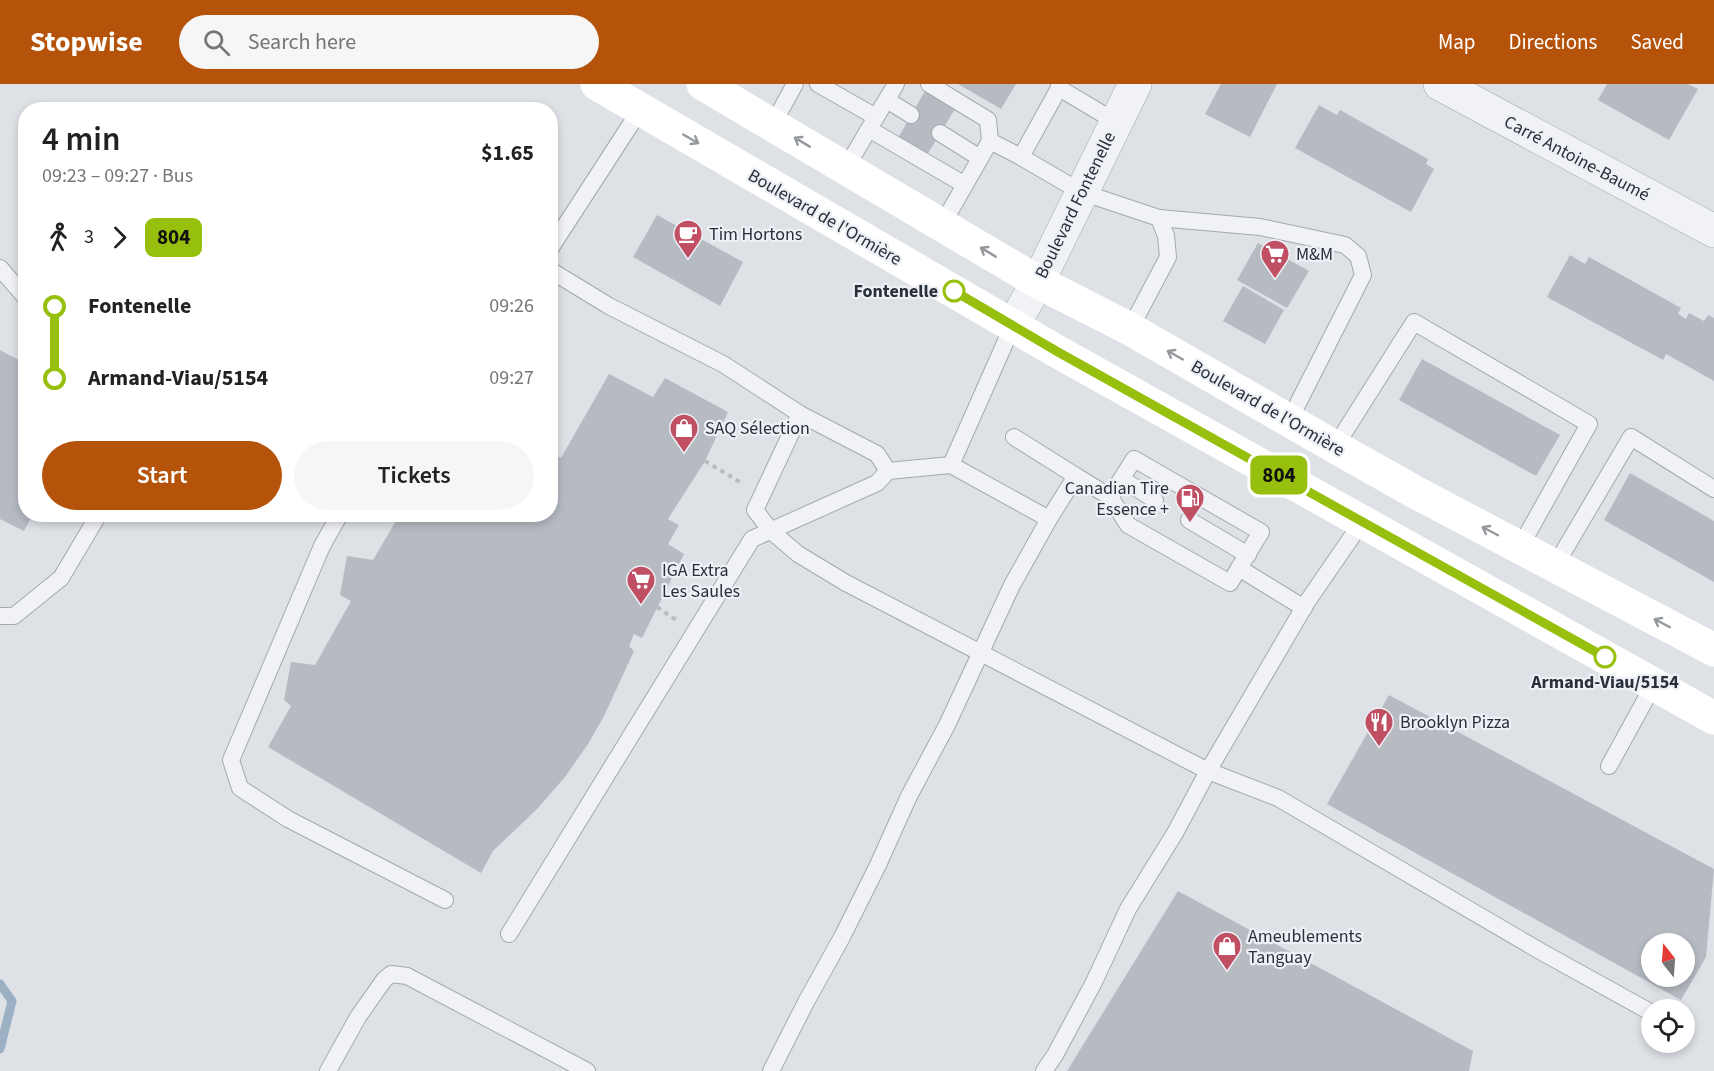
<!DOCTYPE html>
<html lang="en">
<head>
<meta charset="utf-8">
<style>
	:root { --surface:#fff; --page:#f6f6f6; --text:#222; --muted:#767676; --accent:#b45309 }
	body { margin:0; font-family:"Source Sans 3",sans-serif; background:var(--page); color:var(--text); height:100vh; display:flex; flex-direction:column; font-size:22px; white-space:nowrap }
	* { box-sizing:border-box; margin:0 }
	p { font-size:20px; color:var(--muted) }
	.icon { flex:none; width:33px; height:33px; fill:none; stroke:currentColor; stroke-width:2; stroke-linecap:round; stroke-linejoin:round }
	.map { position:relative; flex:1; overflow:hidden }
	.side { position:absolute; left:18px; top:18px; width:540px; height:420px; display:flex; flex-direction:column; background:var(--surface); border-radius:24px; box-shadow:0 3px 9px #0003 }
	.side>* { flex:none }
	.badge { padding:0 12px; border-radius:9px; font-size:21px; line-height:39px }
	.needle { width:39px; rotate:343deg }
	.tools { position:absolute; left:1641px; top:849px; display:grid; gap:12px }
	.tools a { display:grid; place-items:center; width:54px; height:54px; border-radius:50%; background:var(--surface); box-shadow:0 3px 9px #0003; font-size:30px }
	.map>.badge { position:absolute; translate:-50% -50%; box-shadow:0 0 0 3px #fff }
	.legs { display:flex; align-items:center; gap:9px; height:66px; padding:0 24px; font-size:20px }
	.legs p { margin-inline-start:auto }
	.overview { display:flex; align-items:center; justify-content:space-between; height:102px; padding:0 24px }
	h1 { font-size:33px; font-weight:600; line-height:45px }
	.cta { display:flex; gap:12px; margin-top:auto; padding:12px 24px }
	.cta a { flex:1; height:69px; border-radius:36px; background:var(--accent); color:#fff; font-size:24px; font-weight:600; line-height:69px; text-align:center }
	.cta a+a { background:var(--page); color:var(--text) }
	ul { padding:0 24px; list-style:none }
	li { display:flex; align-items:center; gap:21px; height:72px; font-size:22px }
	li i { display:grid; place-items:center; width:9px; height:100%; margin:0 8px; background:currentColor }
	li i::after { content:''; width:15px; height:15px; margin:-8px; border:4px solid; border-radius:50%; background:var(--surface) }
	li p { margin-inline-start:auto }
	li:first-child i { background:linear-gradient(#0000 50%,currentColor 0) }
	li:last-child i { background:linear-gradient(currentColor 50%,#0000 0) }
	header { display:flex; align-items:center; gap:36px; box-sizing:border-box; height:84px; padding:0 30px; background:var(--accent); color:#fff }
	header strong { font-size:28px }
	nav { display:flex; gap:33px; margin-inline-start:auto; font-size:21px }
	.search { width:420px; height:54px; background:var(--page); display:flex; align-items:center; gap:15px; box-sizing:border-box; padding:0 21px; border-radius:33px; color:var(--muted); font-size:22px }
	.map>svg:first-child { display:block }
	.lines { fill:none; stroke-linecap:round; stroke-linejoin:round }
	.stream { stroke:#9cb0c3; stroke-width:9 }
	.building { fill:#b6bbc2; fill-rule:evenodd }
	.service-casing { stroke:#a4a8af; stroke-width:18 }
	.minor-casing { stroke:#a4a8af; stroke-width:34 }
	.path { stroke:#b8bcc1; stroke-width:4; stroke-dasharray:4.5 4.5; stroke-linecap:butt }
	.service { stroke:#f0f2f5; stroke-width:16 }
	.minor { stroke:#f0f2f5; stroke-width:33 }
	.secondary { stroke:#fff; stroke-width:33 }
	.oneway { stroke:#94989d }
	.line-1-casing { stroke:#fff; stroke-width:14 }
	.line-1 { stroke:#97bf0d; stroke-width:9 }
	.stop-1-dot { fill:#fff; stroke:#97bf0d; stroke-width:3 }
	.labels { text-anchor:middle; stroke-width:4.5; stroke-linejoin:round; paint-order:stroke }
	.street-label { font-size:18px; fill:#29303b; stroke:#edf0f4 }
	.poi-label { font-size:18px; fill:#29303b; stroke:#edf0f4; text-anchor:start }
	.stop-label { font-size:18px; font-weight:bold; fill:#29303b; stroke:#edf0f4; text-anchor:end }
</style>
</head>
<body>
<header>
<strong>Stopwise</strong>
<div class="search"><svg class="icon" aria-label="search" viewBox="0 0 24 24"><circle cx="10" cy="10" r="6"/><path d="M15 15l6 6"/></svg>Search here</div>
<nav><a>Map</a><a>Directions</a><a>Saved</a></nav>
</header>
<div class="map">
<svg width="1714" height="987" viewBox="0 0 1714 987">
	<rect width="100%" height="100%" fill="#dee1e6"/>
	<g class="lines">
		<!-- stream -->
		<path class="stream" d="M0,900L12,917L0,965"/>
	</g>
	<!-- building -->
	<g class="building">
		<path d="M958,0H1016L1001,25Z"/>
		<path d="M1221,0H1277L1250,53L1205,30Z"/>
		<path d="M1607,0H1688L1698,5L1669,56L1598,16Z"/>
		<path d="M925,7L955,25L927,71L898,54Z"/>
		<path d="M1319,21L1337,31L1340,26L1428,75L1426,80L1434,85L1411,128L1295,64Z"/>
		<path d="M657,131L743,178L720,222L633,173Z"/>
		<path d="M1258,159L1309,187L1287,224L1237,196Z"/>
		<path d="M1570,171L1585,180L1589,173L1681,224L1678,230L1686,235L1689,229L1704,237L1708,231L1714,234V297L1666,270L1663,276L1547,213Z"/>
		<path d="M1243,202L1284,226L1265,260L1223,237Z"/>
		<path d="M0,266L26,280V430H33L24,447L0,435Z"/>
		<path d="M1422,275L1560,351L1536,392L1399,316Z"/>
		<path d="M609,290L653,313L665,294L728,328L705,377L668,435L679,441L668,460L684,470L642,554L634,550L629,562L634,567L604,632L588,660L565,693L538,724L493,767L481,789L268,663L291,622L284,616L291,578L315,581L351,517L340,511L347,472L373,476L400,430H550V369L561,374Z"/>
		<path d="M1630,389L1714,437V498L1604,436Z"/>
		<path d="M1389,611L1714,785L1706,873L1681,916L1327,720ZM1652,860H1684V892H1652Z"/>
		<path d="M1178,807L1473,967L1469,987H1067Z"/>
	</g>
	<g class="lines">
		<!-- service casing -->
		<g class="service-casing">
			<g id="service">
				<path d="M818,0L876,33L846,84"/>
				<path d="M929,0L988,36L990,57"/>
				<path d="M1059,0V4L1021,73L1081,108L1159,134L1166,152L1168,173L1130,245"/>
				<path d="M1059,4L1116,38"/>
				<path d="M887,16L911,31"/>
				<path d="M876,33L896,0"/>
				<path d="M773,40L795,0"/>
				<path d="M869,45L965,101"/>
				<path d="M940,49L980,74"/>
				<path d="M1159,134L1260,143L1345,161L1358,172L1363,191L1289,337"/>
				<path d="M942,141L990,57L1021,73"/>
				<path d="M550,165L640,26"/>
				<path d="M0,184L26,214"/>
				<path d="M550,186L609,222L723,280L800,330L877,370L888,387"/>
				<path d="M800,330L755,426L771,447L798,470L846,499L1208,687L1278,714L1540,867L1652,929"/>
				<path d="M1014,353L1076,392L1049,435"/>
				<path d="M1335,363L1414,238L1589,340L1520,463"/>
				<path d="M951,381L1013,241"/>
				<path d="M1076,392L1110,413L1134,375L1261,448L1239,484L1304,524"/>
				<path d="M1122,395L1155,416"/>
				<path d="M1110,413L1128,441L1230,499L1239,484"/>
				<path d="M340,430L322,462L231,676L240,704L288,735L445,816"/>
				<path d="M1189,436L1248,471"/>
				<path d="M1555,482L1631,353L1714,405"/>
				<path d="M0,532H14L61,494L99,430"/>
				<path d="M1609,682L1654,600"/>
				<path d="M509,850L752,455L877,399L888,387L951,381L1049,435L1012,501L947,641L909,712L878,781L842,853L806,918L771,987"/>
				<path d="M328,987L358,933L384,896L391,890L407,892L587,987"/>
				<path d="M1044,987L1055,971L1094,898L1128,825L1175,749L1208,687L1307,518L1362,438"/>
			</g>
		</g>
		<!-- minor casing -->
		<g class="minor-casing">
			<g id="minor">
				<path d="M1440,0L1714,147"/>
				<path d="M1013,241L1038,198L1135,0"/>
			</g>
		</g>
		<!-- path -->
		<g class="path">
			<path d="M705,377L743,400"/>
			<path d="M657,523L676,536"/>
		</g>
		<!-- service -->
		<use href="#service" class="service"/>
		<!-- minor -->
		<use href="#minor" class="minor"/>
		<!-- secondary -->
		<g class="secondary">
			<path d="M597,0L1058,268L1714,634"/>
			<path d="M703,0L1038,198L1130,245L1335,363L1415,408L1714,566"/>
		</g>
	</g>
	<!-- one-way arrows -->
	<defs><path id="oneway-shaft" d="M-6 0H5M1.5-3L5.5 0L1.5 3" fill="none" stroke-width="1.6" stroke-linecap="round" stroke-linejoin="round" transform="scale(1.5)"/></defs>
	<g class="oneway">
		<use href="#oneway-shaft" transform="translate(691 55) rotate(30)"/>
		<use href="#oneway-shaft" transform="translate(802 58) rotate(-149)"/>
		<use href="#oneway-shaft" transform="translate(988 168) rotate(-149)"/>
		<use href="#oneway-shaft" transform="translate(1175 271) rotate(-150)"/>
		<use href="#oneway-shaft" transform="translate(1490 447) rotate(-152)"/>
		<use href="#oneway-shaft" transform="translate(1662 539) rotate(-152)"/>
	</g>
	<g class="lines">
		<!-- line-1 casing -->
		<g class="line-1-casing">
			<path id="line-1" d="M954,207L1058,268L1605,573"/>
		</g>
		<!-- line-1 -->
		<use href="#line-1" class="line-1"/>
	</g>
	<!-- icons -->
	<defs>
		<g id="cafe-pin" transform="scale(1.5)"><path d="M0 17L-7.5 6A9.5 9.5 0 1 1 7.5 6Z" fill="#c04f64" stroke="#edf0f4"/><path d="M-5.5-4.5H6V0H3Q3 3.5 0 3.5H-2.5Q-5.5 3.5-5.5 0ZM3-3.2v2h1.7v-2ZM-6 4.5H4V6H-6Z" fill="#fff"/></g>
		<g id="supermarket-pin" transform="scale(1.5)"><path d="M0 17L-7.5 6A9.5 9.5 0 1 1 7.5 6Z" fill="#c04f64" stroke="#edf0f4"/><path d="M-6-5.5h2.5l.6 2H6L4.5 2H-2.5L-4.4-4H-6ZM-1.5 3.2a1.3 1.3 0 1 0 .1 0ZM3 3.2a1.3 1.3 0 1 0 .1 0Z" fill="#fff"/></g>
		<g id="shop-pin" transform="scale(1.5)"><path d="M0 17L-7.5 6A9.5 9.5 0 1 1 7.5 6Z" fill="#c04f64" stroke="#edf0f4"/><path d="M-5-2.5h2.3a2.7 3.5 0 0 1 5.4 0H5L5.5 6h-11ZM-1.5-2.5h3a1.5 2.3 0 0 0-3 0Z" fill="#fff"/></g>
		<g id="fuel-pin" transform="scale(1.5)"><path d="M0 17L-7.5 6A9.5 9.5 0 1 1 7.5 6Z" fill="#c04f64" stroke="#edf0f4"/><path d="M-5.5-6h7V0h2V4h1.3V-2.5L3-4.5l.8-.8L6-3V5H2.5V1h-1V6h-7ZM-4.2-4.7v3.2H.2V-4.7Z" fill="#fff"/></g>
		<g id="restaurant-pin" transform="scale(1.5)"><path d="M0 17L-7.5 6A9.5 9.5 0 1 1 7.5 6Z" fill="#c04f64" stroke="#edf0f4"/><path d="M-5-6h1v4h1v-4h1v4h1v-4h1v5L-1.5 .5V6h-2V.5L-5-1ZM5-6V6H3V1.5H1.5Q1.5-4 5-6Z" fill="#fff"/></g>
	</defs>
	<g fill-rule="evenodd">
		<use href="#cafe-pin" x="688" y="150"/>
		<use href="#supermarket-pin" x="1275" y="170"/>
		<use href="#shop-pin" x="684" y="344"/>
		<use href="#fuel-pin" x="1190" y="414"/>
		<use href="#supermarket-pin" x="641" y="496"/>
		<use href="#restaurant-pin" x="1379" y="638"/>
		<use href="#shop-pin" x="1227" y="862"/>
	</g>
	<!-- markers -->
	<g class="stop-1-dot">
		<circle cx="954" cy="207" r="10"/>
		<circle cx="1605" cy="573" r="10"/>
	</g>
	<g class="labels">
		<!-- street labels -->
		<g class="street-label">
			<text transform="translate(1577 74) rotate(28)" y="6">Carré Antoine-Baumé</text>
			<text transform="translate(1075 121) rotate(-64)" y="6">Boulevard Fontenelle</text>
			<text transform="translate(825 133) rotate(30)" y="6">Boulevard de l'Ormière</text>
			<text transform="translate(1268 324) rotate(30)" y="6">Boulevard de l'Ormière</text>
		</g>
		<!-- poi labels -->
		<g class="poi-label">
			<text x="709" y="156">Tim Hortons</text>
			<text x="1296" y="176">M&amp;M</text>
			<text x="705" y="350">SAQ Sélection</text>
			<text x="1169" y="410" text-anchor="end">Canadian Tire<tspan x="1169" dy="21">Essence +</tspan></text>
			<text x="662" y="492">IGA Extra<tspan x="662" dy="21">Les Saules</tspan></text>
			<text x="1400" y="644">Brooklyn Pizza</text>
			<text x="1248" y="858">Ameublements<tspan x="1248" dy="21">Tanguay</tspan></text>
		</g>
		<!-- stop labels -->
		<g class="stop-label">
			<text x="938" y="213">Fontenelle</text>
			<text x="1605" y="604" text-anchor="middle">Armand-Viau/5154</text>
		</g>
	</g>
</svg>
<div class="tools">
<a><svg class="needle" viewBox="-14 -14 28 28"><path d="M0-13l5 13h-10z" fill="#e53935"/><path d="M0 13l5-13h-10z" fill="#767676"/></svg></a>
<a><svg class="icon" aria-label="locate" viewBox="0 0 24 24"><circle cx="12" cy="12" r="6"/><path d="M12 2v4M12 18v4M2 12h4M18 12h4"/></svg></a>
</div>
<b class="badge" style="left:1279px;top:391px;background:#97bf0d;color:#111">804</b>
<section class="side">
<div class="overview"><div><h1>4 min</h1><p>09:23 – 09:27 · Bus</p></div><b>$1.65</b></div>
<div class="legs"><svg class="icon" aria-label="walk" viewBox="0 0 24 24"><circle cx="13" cy="4" r="2"/><path d="M13 8l-2 6 4 7M11 14l-3 7M7 12l3-4h3l4 4"/></svg>3<svg class="icon" aria-label="forward" viewBox="0 0 24 24"><path d="M9 5l7 7-7 7"/></svg><b class="badge" style="background:#97bf0d;color:#111">804</b></div>
<ul>
<li><i style="color:#97bf0d"></i><b>Fontenelle</b><p>09:26</p></li>
<li><i style="color:#97bf0d"></i><b>Armand-Viau/5154</b><p>09:27</p></li>
</ul>
<div class="cta"><a>Start</a><a>Tickets</a></div>
</section>
</div>
</body>
</html>
